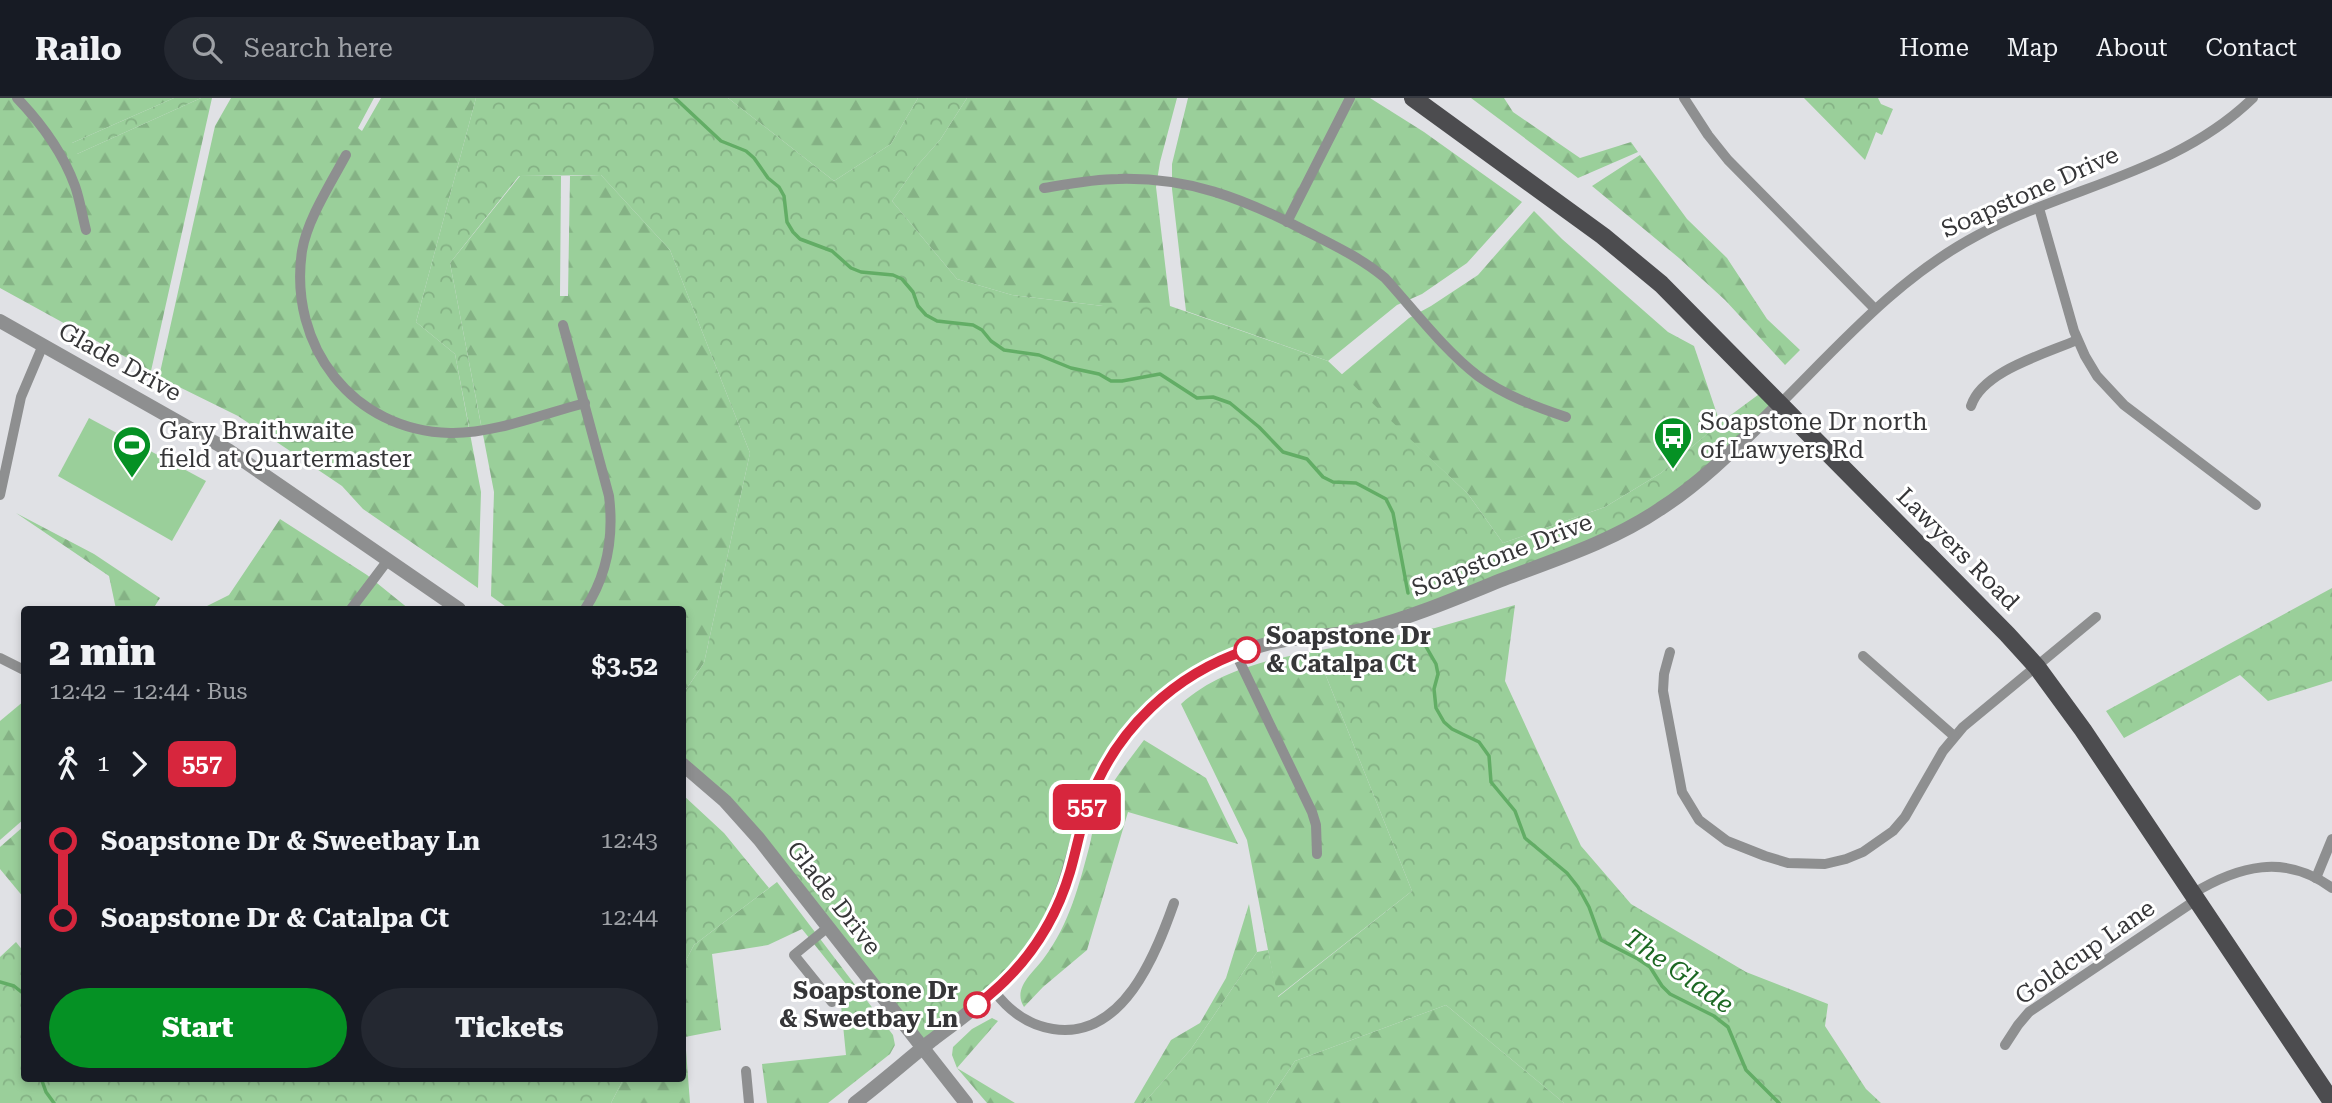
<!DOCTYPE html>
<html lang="en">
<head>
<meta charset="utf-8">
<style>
	:root { --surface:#171b24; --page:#242831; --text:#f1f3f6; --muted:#9ea1a6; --line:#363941; --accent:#059124 }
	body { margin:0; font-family:"Roboto Serif",serif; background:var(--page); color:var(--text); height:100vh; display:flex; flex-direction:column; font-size:26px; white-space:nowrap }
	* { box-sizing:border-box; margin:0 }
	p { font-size:23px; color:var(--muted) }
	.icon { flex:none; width:38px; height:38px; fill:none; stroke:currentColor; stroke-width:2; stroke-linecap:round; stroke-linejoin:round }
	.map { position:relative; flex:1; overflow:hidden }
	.details { position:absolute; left:21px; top:508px; width:665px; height:476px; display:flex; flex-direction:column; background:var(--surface); border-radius:7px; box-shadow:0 4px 10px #0003 }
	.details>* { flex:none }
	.badge { padding:0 14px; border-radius:10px; font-size:24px; line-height:46px }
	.map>.badge { position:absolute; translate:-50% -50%; box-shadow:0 0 0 4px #fff }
	.legs { display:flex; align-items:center; gap:10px; height:77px; padding:0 28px; font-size:23px }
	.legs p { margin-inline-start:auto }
	.headline { display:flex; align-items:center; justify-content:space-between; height:119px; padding:0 28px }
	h1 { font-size:38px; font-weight:800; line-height:52px }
	.primary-button { display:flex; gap:14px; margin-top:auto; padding:14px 28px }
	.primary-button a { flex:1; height:80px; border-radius:42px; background:var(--accent); color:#fff; font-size:28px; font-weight:800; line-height:80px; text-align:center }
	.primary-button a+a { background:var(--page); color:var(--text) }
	ul { padding:0 28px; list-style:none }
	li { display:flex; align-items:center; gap:24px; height:77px; font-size:26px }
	li i { display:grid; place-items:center; width:10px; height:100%; margin:0 9px; background:currentColor }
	li i::after { content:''; width:18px; height:18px; margin:-9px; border:5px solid; border-radius:50%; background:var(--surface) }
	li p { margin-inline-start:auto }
	li:first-child i { background:linear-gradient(#0000 50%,currentColor 0) }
	li:last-child i { background:linear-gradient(currentColor 50%,#0000 0) }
	header { display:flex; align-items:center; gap:42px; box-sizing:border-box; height:98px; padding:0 35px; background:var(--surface); border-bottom:2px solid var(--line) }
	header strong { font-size:33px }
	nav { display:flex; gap:38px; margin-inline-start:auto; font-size:24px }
	.search { width:490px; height:63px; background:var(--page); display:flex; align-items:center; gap:18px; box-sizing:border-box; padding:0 24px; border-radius:38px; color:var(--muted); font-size:26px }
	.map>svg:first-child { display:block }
	.forest { fill:url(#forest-firs) }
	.park { fill:url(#park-crowns) }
	.garden { fill:#9acf9a }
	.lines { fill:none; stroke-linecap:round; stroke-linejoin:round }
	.stream { stroke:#62ad65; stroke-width:3.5 }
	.minor { stroke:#8e8f90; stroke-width:10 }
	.tertiary { stroke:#8e8f90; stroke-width:14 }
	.primary { stroke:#4c4c4f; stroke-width:18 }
	.line-1-casing { stroke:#fff; stroke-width:16 }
	.line-1 { stroke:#d7263d; stroke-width:10 }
	.stop-1-dot { fill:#fff; stroke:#d7263d; stroke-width:3.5 }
	.labels { text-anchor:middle; stroke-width:6; stroke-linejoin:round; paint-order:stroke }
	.street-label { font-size:24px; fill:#363638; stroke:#fff }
	.poi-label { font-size:24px; fill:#363638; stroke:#fff; text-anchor:start }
	.stop-label { font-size:24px; font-weight:bold; fill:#363638; stroke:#fff; text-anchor:start }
	.water-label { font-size:26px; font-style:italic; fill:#1c6823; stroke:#fff }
</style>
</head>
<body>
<header>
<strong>Railo</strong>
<div class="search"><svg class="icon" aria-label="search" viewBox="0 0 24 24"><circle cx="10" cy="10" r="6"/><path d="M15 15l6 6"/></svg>Search here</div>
<nav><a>Home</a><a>Map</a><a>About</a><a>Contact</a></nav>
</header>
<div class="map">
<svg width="2332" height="1005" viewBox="0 0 2332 1005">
	<defs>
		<pattern id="forest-firs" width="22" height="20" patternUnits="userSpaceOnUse" patternTransform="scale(1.75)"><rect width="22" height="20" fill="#9acf9a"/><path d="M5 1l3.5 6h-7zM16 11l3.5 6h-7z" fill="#85b285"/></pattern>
		<pattern id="park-crowns" width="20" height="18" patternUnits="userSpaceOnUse" patternTransform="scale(1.75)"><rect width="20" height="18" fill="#9acf9a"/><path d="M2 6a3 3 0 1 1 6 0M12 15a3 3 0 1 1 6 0" fill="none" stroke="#85b285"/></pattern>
	</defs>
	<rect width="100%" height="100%" fill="#e0e1e5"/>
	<!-- forest -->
	<g class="forest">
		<path d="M0,0H174L72,45L77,56L201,0H212L151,273L0,190Z"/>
		<path d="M231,0H374L358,30L362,33L381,0H476L416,224L455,256L481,394L478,490L363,411L342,388L238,318L159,279L215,28Z"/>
		<path d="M728,0H918L891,46L834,83Z"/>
		<path d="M967,0H1177L1160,64L1156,89L1170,208H1103L1012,197L957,181L892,103L916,69L940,42Z"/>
		<path d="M1188,0H1370L1424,34L1522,104L1467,165L1422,196L1397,207L1328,263L1186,213L1172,91V66Z"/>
		<path d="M1471,0H1504L1513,14L1580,60L1631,44L1638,54L1578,80Z"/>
		<path d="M1640,57L1687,121L1727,160L1767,221L1800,252L1785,267L1725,202L1679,160L1592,88Z"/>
		<path d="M601,77L670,152L750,355L704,565L683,596L682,511H509L491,498L494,394L450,165L520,78H561L560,198H568L570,78Z"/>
		<path d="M1534,113L1562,141L1668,234L1694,248L1720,325L1661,375L1605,409L1503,445L1468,396L1341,277L1409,220L1431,208L1478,177Z"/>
		<path d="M16,415L94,456L160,500L153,511H116L109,478Z"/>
		<path d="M280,421L367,477L409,511H201L229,497Z"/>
		<path d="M1316,553L1412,793L1277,899L1247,742L1181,606C1217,573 1269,561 1316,553Z"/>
		<path d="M24,603V721L0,742V623Z"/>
		<path d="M1144,642L1206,680L1238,746L1128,714L1087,852L1043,889L1024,909C1012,890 1033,875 1044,860C1070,825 1079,787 1090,746C1093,732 1095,717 1102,704C1113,682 1129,662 1144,642Z"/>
		<path d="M24,728V800L0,771V749Z"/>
		<path d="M777,784L893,937L895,947L890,956L828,1005H767L762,966L846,957L841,907L854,896L802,831L768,847L712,856L721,932L685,939L690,1005H611L624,980H682L683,868L694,847Z"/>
		<path d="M1249,806L1257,854L1191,951L1144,1005H1134L1171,942L1200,925L1226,880Z"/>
		<path d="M1446,907L1564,1005H1267L1295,963Z"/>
		<path d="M992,920L998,923L957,970L1015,1005H987L957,970L952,957L953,949L972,931Z"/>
	</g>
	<!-- park -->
	<g class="park">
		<path d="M174,0H201L77,56L64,64L56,50L72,45Z"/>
		<path d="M476,0H728L834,83L891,46L918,0H967L940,42L916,69L892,103L957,181L1012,197L1103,208H1170L1328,263L1468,396L1503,445L1605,409L1661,375L1720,325L1766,291L1780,306L1658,413L1424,512L1296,540L1201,572L1118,647L1035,848L922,950L797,789L683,666V596L704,565L750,355L670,152L601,77L519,78L450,165L482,332L470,334L455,256L416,224Z"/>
		<path d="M1804,0H1878L1881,6L1893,11L1882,37L1876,34L1865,62Z"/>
		<path d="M2332,490V583L2268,603L2240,577L2124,640L2106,613Z"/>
		<path d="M1515,507L1505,583L1581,748L1631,806L1746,874L1828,906L1825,928L1866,991L1881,1005H1564L1446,907L1295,963L1267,1005H1144L1191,951L1257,854L1268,852L1278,899L1412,793L1316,553L1435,530Z"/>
		<path d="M683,697L724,735L769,790L694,847L683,868Z"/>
		<path d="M16,844L24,854V980H624L611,1005H0V859Z"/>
	</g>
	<!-- garden -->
	<path class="garden" d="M89,320L206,383L172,443L58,378Z"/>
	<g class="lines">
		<!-- stream -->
		<g class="stream">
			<path d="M675,0L721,43L746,53L754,60L768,80L779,89L784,98L787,124L793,134L800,141L832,153L851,170L861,174L893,177L902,181L913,194L918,208L926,217L937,223L973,227L982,232L991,243L1004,252L1039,257L1071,270L1099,276L1111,283H1122L1160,276L1197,300L1213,299L1230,305L1259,329L1283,354L1307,361L1323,379L1333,384L1356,385L1386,401L1393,415L1408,495"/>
			<path d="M1417,533L1436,566L1438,576L1434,591L1436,610L1444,624L1452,631L1479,644L1489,658L1491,684L1515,713L1525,740L1567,775L1578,789L1589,809L1601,842L1638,861L1650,869L1662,888L1670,896L1714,918L1728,929L1746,972L1779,1005"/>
			<path d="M0,884L14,888L24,896"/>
			<path d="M41,980L46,994L54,1005"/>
		</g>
		<!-- minor -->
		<g class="minor">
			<path d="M17,0C41,25 63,55 75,88C80,102 82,117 86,132"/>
			<path d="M1684,0L1708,37L1728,62L1875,211"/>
			<path d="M346,57C331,85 307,122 302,153C288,248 353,333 450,335C493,336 543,316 585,305"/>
			<path d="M1044,90C1068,86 1094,81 1118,81C1188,79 1242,100 1302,131C1331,146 1360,159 1385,180C1414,212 1444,252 1478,278C1504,297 1536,309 1566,319"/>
			<path d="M2039,110L2074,233L2085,258L2097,278L2124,307L2256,407"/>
			<path d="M1287,124L1350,0"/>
			<path d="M563,227L609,398C614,439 608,476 585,511"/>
			<path d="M1780,306C1842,244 1900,178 1978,137C2069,88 2176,75 2253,0"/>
			<path d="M1971,308C1982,273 2045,256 2077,242"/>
			<path d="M0,397L21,299L43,247"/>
			<path d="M351,511L388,462"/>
			<path d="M1670,554L1664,576L1663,593L1682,694L1699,722L1727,743L1765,758L1788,765L1825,766L1846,761L1863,754L1893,733L1905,719L1943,653L1963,629L2096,519"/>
			<path d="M1236,556L1312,714L1316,727L1317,756"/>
			<path d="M1863,558L1954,638"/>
			<path d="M0,560L24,572"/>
			<path d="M2316,780L2332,741"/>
			<path d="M2192,796C2238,768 2285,755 2332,790"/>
			<path d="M827,830L794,857L832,904"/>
			<path d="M995,894C1010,914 1028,927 1053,931C1123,942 1156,856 1174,805"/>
			<path d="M2005,947L2018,927L2029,914L2196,802"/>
			<path d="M746,973L749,1005"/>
		</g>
		<!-- tertiary -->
		<g class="tertiary">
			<path d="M0,223L228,352L459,511"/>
			<path d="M682,666L725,703L759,741L966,1005"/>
			<path d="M855,1005C881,985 906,963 931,943C972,912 1014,883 1041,838C1067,796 1073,751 1088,705C1104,659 1136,618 1175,589C1211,563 1255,545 1299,540C1321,537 1344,537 1366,531C1413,519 1459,499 1504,481C1557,461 1613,443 1660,411C1705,382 1742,343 1780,306"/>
		</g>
		<!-- primary -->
		<path class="primary" d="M1413,0L1603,138L1661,186L2007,536L2037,569L2083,632L2332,1004"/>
	</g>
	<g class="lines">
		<!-- line-1 casing -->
		<g class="line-1-casing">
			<path id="line-1" d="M977,907C1022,873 1054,828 1070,774C1077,750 1081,725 1090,702C1116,631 1175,576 1247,552"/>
		</g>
		<!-- line-1 -->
		<use href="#line-1" class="line-1"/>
	</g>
	<!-- icons -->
	<defs>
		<g id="bus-pin" transform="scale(2.0125)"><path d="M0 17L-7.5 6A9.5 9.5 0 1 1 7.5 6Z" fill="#059124" stroke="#fff"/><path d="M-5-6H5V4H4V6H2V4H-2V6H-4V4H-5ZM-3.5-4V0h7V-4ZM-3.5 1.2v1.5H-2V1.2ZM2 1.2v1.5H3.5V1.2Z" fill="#fff"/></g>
		<g id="stadium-pin" transform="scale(2.0125)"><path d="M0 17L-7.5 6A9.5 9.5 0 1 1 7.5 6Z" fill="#059124" stroke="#fff"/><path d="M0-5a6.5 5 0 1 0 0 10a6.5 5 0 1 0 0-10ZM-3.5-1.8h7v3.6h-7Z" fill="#fff"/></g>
	</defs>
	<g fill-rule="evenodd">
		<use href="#bus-pin" x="1673" y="338"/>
		<use href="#stadium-pin" x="132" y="347"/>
	</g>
	<!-- markers -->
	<g class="stop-1-dot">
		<circle cx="1247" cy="552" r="12"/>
		<circle cx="977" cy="907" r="12"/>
	</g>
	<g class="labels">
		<!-- street labels -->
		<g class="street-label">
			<text transform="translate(2030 94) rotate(-24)" y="8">Soapstone Drive</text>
			<text transform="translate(120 264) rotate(29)" y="8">Glade Drive</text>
			<text transform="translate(1958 451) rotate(45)" y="8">Lawyers Road</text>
			<text transform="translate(1502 457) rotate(-21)" y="8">Soapstone Drive</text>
			<text transform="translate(834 800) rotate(52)" y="8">Glade Drive</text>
			<text transform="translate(2085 854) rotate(-35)" y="8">Goldcup Lane</text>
		</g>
		<!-- poi labels -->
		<g class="poi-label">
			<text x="1700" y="332">Soapstone Dr north<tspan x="1700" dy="28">of Lawyers Rd</tspan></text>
			<text x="159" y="341">Gary Braithwaite<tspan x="159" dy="28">field at Quartermaster</tspan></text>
		</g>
		<!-- stop labels -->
		<g class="stop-label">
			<text x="1266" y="546">Soapstone Dr<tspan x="1266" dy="28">&amp; Catalpa Ct</tspan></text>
			<text x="958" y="901" text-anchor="end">Soapstone Dr<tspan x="958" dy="28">&amp; Sweetbay Ln</tspan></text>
		</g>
		<!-- water labels -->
		<g class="water-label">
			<text transform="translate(1679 873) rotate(35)" y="9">The Glade</text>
		</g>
	</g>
</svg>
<b class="badge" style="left:1087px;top:709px;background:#d7263d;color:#fff">557</b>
<section class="details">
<div class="headline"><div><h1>2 min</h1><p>12:42 – 12:44 · Bus</p></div><b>$3.52</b></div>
<div class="legs"><svg class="icon" aria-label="walk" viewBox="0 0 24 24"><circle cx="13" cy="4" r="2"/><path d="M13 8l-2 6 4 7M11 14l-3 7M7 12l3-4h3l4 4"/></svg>1<svg class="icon" aria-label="forward" viewBox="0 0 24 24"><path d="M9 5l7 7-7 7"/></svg><b class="badge" style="background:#d7263d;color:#fff">557</b></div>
<ul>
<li><i style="color:#d7263d"></i><b>Soapstone Dr &amp; Sweetbay Ln</b><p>12:43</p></li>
<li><i style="color:#d7263d"></i><b>Soapstone Dr &amp; Catalpa Ct</b><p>12:44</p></li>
</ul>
<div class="primary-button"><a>Start</a><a>Tickets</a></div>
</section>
</div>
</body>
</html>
